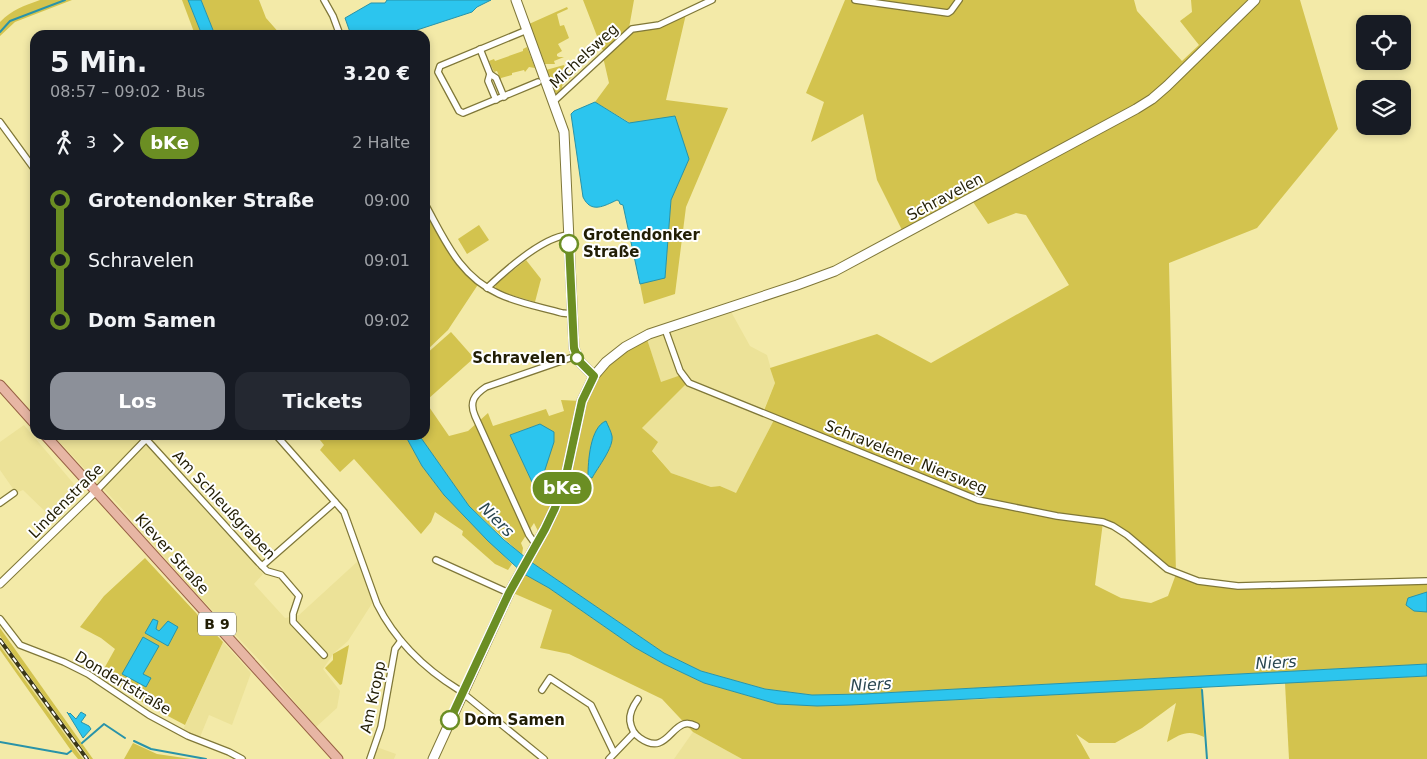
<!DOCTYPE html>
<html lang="de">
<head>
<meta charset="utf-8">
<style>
	:root { --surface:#171b24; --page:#242831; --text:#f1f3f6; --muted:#9ea1a6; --accent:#8c9099 }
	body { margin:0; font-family:"DejaVu Sans",sans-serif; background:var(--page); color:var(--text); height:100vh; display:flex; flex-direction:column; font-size:19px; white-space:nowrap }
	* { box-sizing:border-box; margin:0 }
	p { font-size:16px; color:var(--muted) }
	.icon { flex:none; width:28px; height:28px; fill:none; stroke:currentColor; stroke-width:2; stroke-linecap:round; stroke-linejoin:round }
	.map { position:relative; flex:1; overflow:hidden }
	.drawer { position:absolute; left:30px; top:30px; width:400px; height:410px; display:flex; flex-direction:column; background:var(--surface); border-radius:15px; box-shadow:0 2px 8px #0003 }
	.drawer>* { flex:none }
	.badge { padding:0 10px; border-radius:16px; font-size:18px; line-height:32px }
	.fabs { position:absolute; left:1356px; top:15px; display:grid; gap:10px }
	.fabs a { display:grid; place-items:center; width:55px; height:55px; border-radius:10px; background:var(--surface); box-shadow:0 2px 8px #0003; font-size:25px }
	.map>.badge { position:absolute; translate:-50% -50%; box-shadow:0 0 0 2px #fff }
	.legs { display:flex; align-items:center; gap:8px; height:55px; padding:0 20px; font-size:16px }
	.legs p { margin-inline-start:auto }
	.headline { display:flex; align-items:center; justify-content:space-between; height:85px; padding:0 20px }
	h1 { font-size:28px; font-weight:700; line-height:38px }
	.button { display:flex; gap:10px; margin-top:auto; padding:10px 20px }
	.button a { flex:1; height:58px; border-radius:15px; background:var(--accent); color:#fff; font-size:20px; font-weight:700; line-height:58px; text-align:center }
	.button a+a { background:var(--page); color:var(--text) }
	ul { padding:0 20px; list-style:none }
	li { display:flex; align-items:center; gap:18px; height:60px; font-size:19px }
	li i { display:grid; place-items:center; width:8px; height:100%; margin:0 6px; background:currentColor }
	li i::after { content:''; width:12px; height:12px; margin:-6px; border:4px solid; border-radius:50%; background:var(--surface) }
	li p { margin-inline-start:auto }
	li:first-child i { background:linear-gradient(#0000 50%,currentColor 0) }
	li:last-child i { background:linear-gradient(currentColor 50%,#0000 0) }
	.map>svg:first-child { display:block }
	.built { fill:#ece298 }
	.green { fill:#d3c34e; fill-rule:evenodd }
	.water { fill:#2cc5ee; stroke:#2993a8 }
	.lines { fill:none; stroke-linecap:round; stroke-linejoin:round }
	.stream { stroke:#2993a8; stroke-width:2 }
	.minor-casing { stroke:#7f7738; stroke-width:8 }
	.tertiary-casing { stroke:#7f7738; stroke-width:9 }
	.secondary-casing { stroke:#7f7738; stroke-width:11 }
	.primary-casing { stroke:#976144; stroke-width:11 }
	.minor { stroke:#fff; stroke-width:5.5 }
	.tertiary { stroke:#fff; stroke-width:7 }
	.secondary { stroke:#fff; stroke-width:9 }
	.primary { stroke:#e7b6a4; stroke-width:9 }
	.rail-casing { stroke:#3a3618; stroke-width:4 }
	.rail { stroke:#fff; stroke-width:2; stroke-dasharray:5.5; stroke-linecap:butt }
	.line-1-casing { stroke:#fff; stroke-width:11 }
	.line-1 { stroke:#6b8e23; stroke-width:8 }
	.stop-1-dot { fill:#fff; stroke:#6b8e23; stroke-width:2.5 }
	.labels { text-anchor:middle; stroke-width:4; stroke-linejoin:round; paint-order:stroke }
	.shield { fill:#fff; stroke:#64614f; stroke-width:1 }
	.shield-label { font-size:14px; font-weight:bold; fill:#211d04 }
	.street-label { font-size:15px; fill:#211d04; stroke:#fff }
	.stop-label { font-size:15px; font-weight:bold; fill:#211d04; stroke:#fff; text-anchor:start }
	.water-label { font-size:16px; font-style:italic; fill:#2b4852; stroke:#fff }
</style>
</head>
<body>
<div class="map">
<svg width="1427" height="759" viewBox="0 0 1427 759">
	<rect width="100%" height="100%" fill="#f3eaa8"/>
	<!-- built -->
	<g class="built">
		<path d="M729,308L750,346L767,355L775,383L763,412L775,418L736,494L721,486L711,487L671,473L652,450L642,428L689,380L684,374L661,383L646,336Z"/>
		<path d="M24,425L79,490L78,498L56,522L23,490L16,493L0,470V442Z"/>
		<path d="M53,435H137L263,574L254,584L285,618L299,615L358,561L373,602L348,641L334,653L323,669L340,691L337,708L316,727L261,662L193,590L127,514Z"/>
		<path d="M0,636L90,759H83L0,646Z"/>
		<path d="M223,642L251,673L232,725L209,715L200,737L183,730Z"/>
		<path d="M693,732L742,759H674Z"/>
		<path d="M371,745L396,754L394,759H366Z"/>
	</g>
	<!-- green -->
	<g class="green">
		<path d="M40,0H72L15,22L0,36V22C13,9 23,6 40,0Z"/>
		<path d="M182,0H188L202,35H189L194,32Z"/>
		<path d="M201,0H259L266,18L281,35H215Z"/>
		<path d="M583,0H634L629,28L644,31L686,14L666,100L728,108L686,207L675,294L644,304L640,284L665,277L671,200L689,158L595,102L609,83L603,57L606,54L602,49Z"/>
		<path d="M845,0H1134L1137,11L1182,61L1199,45L1180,21L1192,12L1191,0H1300L1338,129L1257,228L1169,263L1176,574L1198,581L1238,586L1427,581V664L863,694L812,695L765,689L701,671L664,653L531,562L539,533L534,523L521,543L523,548L522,555L469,506L419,435H425V401L449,436L468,431L488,413L493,426L546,409L549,416L564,411L561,400L582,401L585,404C588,397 591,389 595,382C607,362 628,350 646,336L661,382L684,374L689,381L642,428L658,442L652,451L671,473L711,487L720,486L736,493L775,418L763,413L775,383L770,368L877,334L931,363L1069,285L1026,215L1016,213L988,224L971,199L904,234L877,180L863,114L811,142L824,102L806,93ZM540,424L532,482L510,435ZM1103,522L1127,535L1176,574L1168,596L1151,603L1121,598L1095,585Z"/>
		<path d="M567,7L568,9L557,14L560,26L564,25L569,38L558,44L562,51L557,54V56L559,57H564L554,61L555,64H545L529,24Z"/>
		<path d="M527,47L535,68L529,67L525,72L524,70L512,73V75L501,78V81L497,71L494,72L489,61L494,59L495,61L523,51V49Z"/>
		<path d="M564,65L568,75L576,73L562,86L563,90L558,95L556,94L546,70Z"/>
		<path d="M425,204L455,259L479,283L448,330L425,352Z"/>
		<path d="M479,225L489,240L467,254L458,239Z"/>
		<path d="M526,260L541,279L535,302L501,292L495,287L497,283Z"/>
		<path d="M451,332L474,358L428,399L425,395V355Z"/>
		<path d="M316,435H405L422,466L444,495L512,564L508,570L495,564L462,535L463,531L435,512L431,522L421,534L354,459L340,472L320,450L324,445Z"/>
		<path d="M145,558L223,642L185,725L147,705L101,674L115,649L101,638L80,627L104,596Z"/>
		<path d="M524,574L549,588L634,647L664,664L704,683L777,704L989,699L1041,694L1202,687L1204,737C1188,729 1181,734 1167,742L1176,703L1142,728L1115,743H1089L1076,734L1090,759H742L693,732L662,699L569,654L540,648L552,610L513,593Z"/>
		<path d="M0,628L93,759H90L0,636Z"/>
		<path d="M349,645L342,684L340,685L325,668L333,660V654Z"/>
		<path d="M0,646L74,747L83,759H78L70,749L0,650Z"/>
		<path d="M1427,676V759H1289L1285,683Z"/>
		<path d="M133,743L157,754L191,759H124Z"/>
	</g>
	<!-- water -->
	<g class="water">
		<path d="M188,0H201L215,35H202Z"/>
		<path d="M387,0H491L477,7L472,12L417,30L415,33L416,35H351L345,18L371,3H385Z"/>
		<path d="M595,102L629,123L675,116L689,159L671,200L665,278L640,284L623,205L620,204L619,201L617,200C604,206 591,214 583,197L571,114L574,111Z"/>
		<path d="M606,421C608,426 611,431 612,436C614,447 598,467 592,478L588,476C588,462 590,427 606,421Z"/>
		<path d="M540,424L554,432V442L539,488L532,482L510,435Z"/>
		<path d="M405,435H419L469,506L503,539L531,562L664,653L701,671L765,689L812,695L863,694L1427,664V676L851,705L817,706L777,704L704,683L664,664L634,647L549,588L524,574L488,541L444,495L422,466Z"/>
		<path d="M1427,592V612L1414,611L1406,605L1408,598Z"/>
		<path d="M153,619L158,621L156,629L159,631L168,621L178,627L168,646L145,633Z"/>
		<path d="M143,637L159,646L143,674L151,678L146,687L122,674Z"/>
		<path d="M67,712L69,714L70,713L76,719L81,712L86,715L81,722L89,726L91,729L83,738Z"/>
	</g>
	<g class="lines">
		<!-- stream -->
		<g class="stream">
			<path d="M0,32L10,21L65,0"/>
			<path d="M1202,690L1207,759"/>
			<path d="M134,741L151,749L206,759"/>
			<path d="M0,742L67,754L71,751"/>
			<path d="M82,743L104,724L125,738"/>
		</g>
		<!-- minor casing -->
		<g class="minor-casing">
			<g id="minor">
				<path d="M324,0L333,16L340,35"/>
				<path d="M855,0L948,13L951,11L959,0"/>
				<path d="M527,30L440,66L438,72L459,111L463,113L538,82"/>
				<path d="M480,49L490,74L488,81L496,100"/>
				<path d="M490,74L496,78L504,97"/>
				<path d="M553,102L632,29L659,25L712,0"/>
				<path d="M0,122L35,170"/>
				<path d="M425,204C445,240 459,276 499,294C518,303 541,307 562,313L572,314"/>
				<path d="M487,288C505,271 543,237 568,235"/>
				<path d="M665,329L680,371L689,383L978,500L1057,516L1103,522L1113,526L1127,535L1167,569L1198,581L1238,586L1427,581"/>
				<path d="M276,435L344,512L377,604C395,640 425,669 459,690L544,759"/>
				<path d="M146,439L259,563L267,571L281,575L299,596L293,614V622L324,655"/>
				<path d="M96,491L150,435"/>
				<path d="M0,503L14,493"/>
				<path d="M536,545L529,535L475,416C469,402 474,395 486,387L576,356"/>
				<path d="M436,560L509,593"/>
				<path d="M262,566L335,502"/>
				<path d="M0,619L20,645L64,662L88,674L149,715L188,736L229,752L242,759"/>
				<path d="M542,690L550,678L591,705L614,753"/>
				<path d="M638,699C633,706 629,713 630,721C631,728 634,734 640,738C664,755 670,728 684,724C688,723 692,724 696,726"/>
				<path d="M370,759L381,727L395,649L401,641"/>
				<path d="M609,759L634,733"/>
			</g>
		</g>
		<!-- tertiary casing -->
		<g class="tertiary-casing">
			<path id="tertiary" d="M0,584L96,491"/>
		</g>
		<!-- secondary casing -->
		<g class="secondary-casing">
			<g id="secondary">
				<path d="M516,0L564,132L574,348L579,361L594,376"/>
				<path d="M433,759L509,593L545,529L555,508L565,480L582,401L594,376L606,362L625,347L649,334L797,285L835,271L1136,109L1152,99L1167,86L1255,0"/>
			</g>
		</g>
		<!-- primary casing -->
		<g class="primary-casing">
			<g id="primary">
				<path d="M0,385L35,424"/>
				<path d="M45,435L338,759"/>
			</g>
		</g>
		<!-- minor -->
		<use href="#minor" class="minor"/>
		<!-- tertiary -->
		<use href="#tertiary" class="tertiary"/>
		<!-- secondary -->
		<use href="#secondary" class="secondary"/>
		<!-- primary -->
		<use href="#primary" class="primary"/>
		<!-- rail casing -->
		<g class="rail-casing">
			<path id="rail" d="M0,640L87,759"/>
		</g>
		<!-- rail -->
		<use href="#rail" class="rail"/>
	</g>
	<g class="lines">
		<!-- line-1 casing -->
		<g class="line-1-casing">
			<path id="line-1" d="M450,720L509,593L545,529L555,508L565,480L582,401L594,376L579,361L574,348L569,244"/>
		</g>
		<!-- line-1 -->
		<use href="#line-1" class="line-1"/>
	</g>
	<!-- markers -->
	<g class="stop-1-dot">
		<circle cx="569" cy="244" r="9"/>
		<circle cx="577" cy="358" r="6"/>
		<circle cx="450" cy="720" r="9"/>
	</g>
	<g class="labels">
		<!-- shield labels -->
		<rect class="shield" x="198" y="612.5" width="38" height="23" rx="4"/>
		<g class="shield-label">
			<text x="217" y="629">B 9</text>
		</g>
		<!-- street labels -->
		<g class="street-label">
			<text transform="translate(584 56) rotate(-43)" y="5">Michelsweg</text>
			<text transform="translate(945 197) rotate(-28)" y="5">Schravelen</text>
			<text transform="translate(906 457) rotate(22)" y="5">Schravelener Niersweg</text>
			<text transform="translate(66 501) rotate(-45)" y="5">Lindenstraße</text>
			<text transform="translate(224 505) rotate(47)" y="5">Am Schleußgraben</text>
			<text transform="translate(172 554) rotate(48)" y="5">Klever Straße</text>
			<text transform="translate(123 683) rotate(31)" y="5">Dondertstraße</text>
			<text transform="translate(373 697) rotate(-78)" y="5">Am Kropp</text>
		</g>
		<!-- stop labels -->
		<g class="stop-label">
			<text x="583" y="240">Grotendonker<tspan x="583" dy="17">Straße</tspan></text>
			<text x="566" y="363" text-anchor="end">Schravelen</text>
			<text x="464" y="725">Dom Samen</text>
		</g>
		<!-- water labels -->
		<g class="water-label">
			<text transform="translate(497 519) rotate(45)" y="6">Niers</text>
			<text transform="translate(1276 662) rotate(-3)" y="6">Niers</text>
			<text transform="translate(871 684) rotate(-3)" y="6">Niers</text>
		</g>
	</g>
</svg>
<div class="fabs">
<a><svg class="icon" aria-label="locate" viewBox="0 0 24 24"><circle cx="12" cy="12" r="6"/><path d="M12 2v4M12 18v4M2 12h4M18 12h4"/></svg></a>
<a><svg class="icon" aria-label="layers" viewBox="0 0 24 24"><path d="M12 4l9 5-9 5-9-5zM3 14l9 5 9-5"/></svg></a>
</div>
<b class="badge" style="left:562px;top:488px;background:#6b8e23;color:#fff">bKe</b>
<section class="drawer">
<div class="headline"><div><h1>5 Min.</h1><p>08:57 – 09:02 · Bus</p></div><b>3.20 €</b></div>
<div class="legs"><svg class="icon" aria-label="walk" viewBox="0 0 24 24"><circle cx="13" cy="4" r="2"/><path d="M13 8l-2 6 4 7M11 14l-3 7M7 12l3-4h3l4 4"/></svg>3<svg class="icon" aria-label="forward" viewBox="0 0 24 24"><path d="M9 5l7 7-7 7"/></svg><b class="badge" style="background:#6b8e23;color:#fff">bKe</b><p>2 Halte</p></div>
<ul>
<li><i style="color:#6b8e23"></i><b>Grotendonker Straße</b><p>09:00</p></li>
<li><i style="color:#6b8e23"></i><span>Schravelen</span><p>09:01</p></li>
<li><i style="color:#6b8e23"></i><b>Dom Samen</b><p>09:02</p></li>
</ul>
<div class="button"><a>Los</a><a>Tickets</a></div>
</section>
</div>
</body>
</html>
